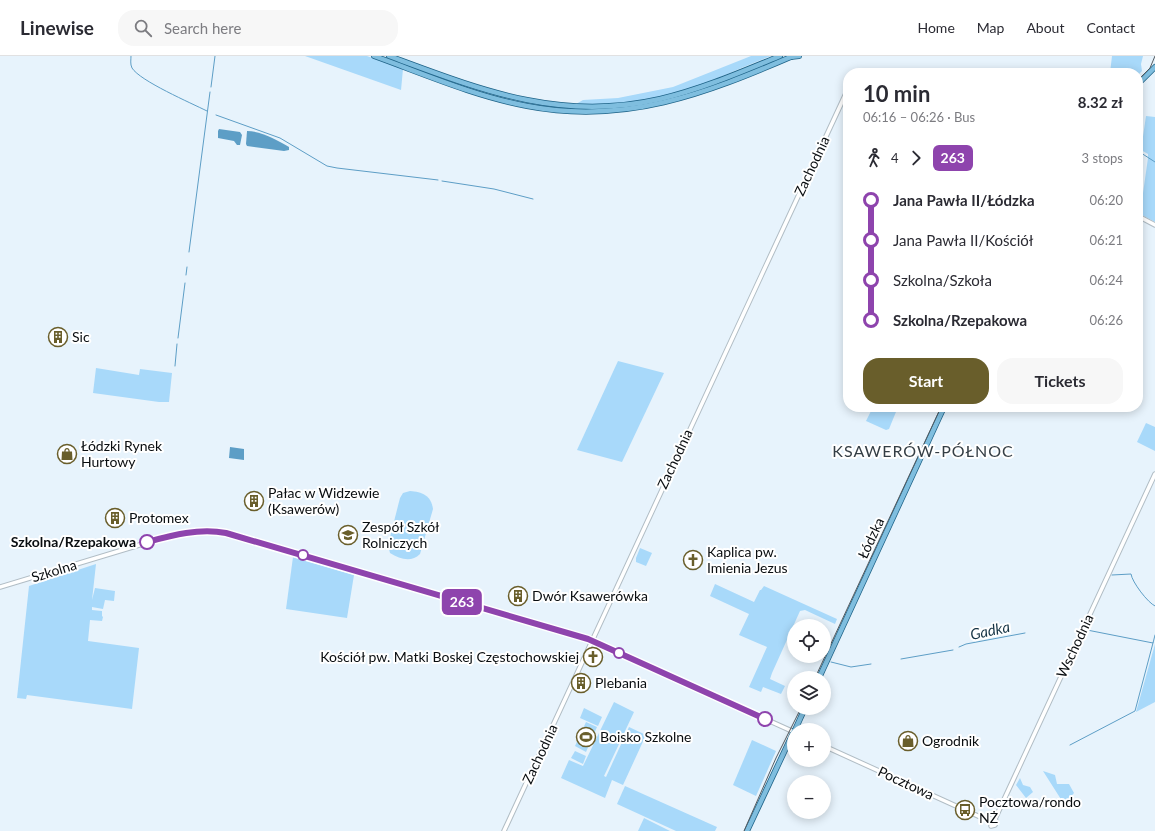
<!DOCTYPE html>
<html lang="en">
<head>
<meta charset="utf-8">
<style>
	:root { --surface:#fff; --page:#f7f7f7; --text:#2b2b33; --muted:#7c7c81; --line:#e1e1e2; --accent:#695e2b }
	body { margin:0; font-family:Lato,sans-serif; background:var(--page); color:var(--text); height:100vh; display:flex; flex-direction:column; font-size:15px; white-space:nowrap }
	* { box-sizing:border-box; margin:0 }
	p { font-size:13px; color:var(--muted) }
	.icon { flex:none; width:22px; height:22px; fill:none; stroke:currentColor; stroke-width:2; stroke-linecap:round; stroke-linejoin:round }
	.map { position:relative; flex:1; overflow:hidden }
	.side { position:absolute; left:843px; top:12px; width:300px; height:344px; display:flex; flex-direction:column; background:var(--surface); border-radius:16px; box-shadow:0 2px 10px #0003 }
	.side>* { flex:none }
	.badge { padding:0 8px; border-radius:6px; font-size:14px; line-height:26px }
	.fabs { position:absolute; left:787px; top:563px; display:grid; gap:8px }
	.fabs a { display:grid; place-items:center; width:44px; height:44px; border-radius:50%; background:var(--surface); box-shadow:0 2px 10px #0003; font-size:20px }
	.map>.badge { position:absolute; translate:-50% -50%; box-shadow:0 0 0 2px #fff }
	.legs { display:flex; align-items:center; gap:6px; height:44px; padding:0 20px; font-size:13px }
	.legs p { margin-inline-start:auto }
	.overview { display:flex; align-items:center; justify-content:space-between; height:68px; padding:0 20px }
	h1 { font-size:22px; font-weight:700; line-height:30px }
	.button { display:flex; gap:8px; margin-top:auto; padding:8px 20px }
	.button a { flex:1; height:46px; border-radius:16px; background:var(--accent); color:#fff; font-size:16px; font-weight:700; line-height:46px; text-align:center }
	.button a+a { background:var(--page); color:var(--text) }
	ul { padding:0 20px; list-style:none }
	li { display:flex; align-items:center; gap:14px; height:40px; font-size:15px }
	li i { display:grid; place-items:center; width:6px; height:100%; margin:0 5px; background:currentColor }
	li i::after { content:''; width:10px; height:10px; margin:-5px; border:3px solid; border-radius:50%; background:var(--surface) }
	li p { margin-inline-start:auto }
	li:first-child i { background:linear-gradient(#0000 50%,currentColor 0) }
	li:last-child i { background:linear-gradient(currentColor 50%,#0000 0) }
	header { display:flex; align-items:center; gap:24px; box-sizing:border-box; height:56px; padding:0 20px; background:var(--surface); border-bottom:1px solid var(--line) }
	header strong { font-size:19px }
	nav { display:flex; gap:22px; margin-inline-start:auto; font-size:14px }
	.search { width:280px; height:36px; background:var(--page); display:flex; align-items:center; gap:10px; box-sizing:border-box; padding:0 14px; border-radius:16px; color:var(--muted); font-size:15px }
	.map>svg:first-child { display:block }
	.green { fill:#a8d9fa }
	.water { fill:#5d9ec6 }
	.lines { fill:none; stroke-linecap:round; stroke-linejoin:round }
	.stream { stroke:#5d9ec6; stroke-width:1 }
	.minor-casing { stroke:#b1bdc5; stroke-width:5.5 }
	.major-casing { stroke:#1e6388; stroke-width:6 }
	.minor { stroke:#fff; stroke-width:3.5 }
	.major { stroke:#7fbedf; stroke-width:4.5 }
	.tram { stroke:#545b60; stroke-width:1 }
	.line-1-casing { stroke:#fff; stroke-width:9 }
	.line-1 { stroke:#8e44ad; stroke-width:6 }
	.stop-1-dot { fill:#fff; stroke:#8e44ad; stroke-width:2 }
	.labels { text-anchor:middle; stroke-width:4; stroke-linejoin:round; paint-order:stroke }
	.street-label { font-size:14px; fill:#090d10; stroke:#fff }
	.poi-label { font-size:14px; fill:#090d10; stroke:#fff; text-anchor:start }
	.stop-label { font-size:14px; font-weight:bold; fill:#090d10; stroke:#fff; text-anchor:end }
	.water-label { font-size:15px; font-style:italic; fill:#163445; stroke:#fff }
	.quarter-label { font-size:16px; letter-spacing:1px; fill:#343e45; stroke:#fff }
</style>
</head>
<body>
<header>
<strong>Linewise</strong>
<div class="search"><svg class="icon" aria-label="search" viewBox="0 0 24 24"><circle cx="10" cy="10" r="6"/><path d="M15 15l6 6"/></svg>Search here</div>
<nav><a>Home</a><a>Map</a><a>About</a><a>Contact</a></nav>
</header>
<div class="map">
<svg width="1155" height="775" viewBox="0 0 1155 775">
	<rect width="100%" height="100%" fill="#e7f3fc"/>
	<!-- green -->
	<g class="green">
		<path d="M305,0H367L403,13L401,34Z"/>
		<path d="M751,0H771C741,11 711,27 679,36C646,46 611,49 576,48L583,44L618,42L673,31Z"/>
		<path d="M1112,0H1143L1141,8L1142,15L1138,19V17H1110Z"/>
		<path d="M1146,60L1155,61V166L1140,158L1148,102V98L1141,94Z"/>
		<path d="M618,305L664,317L622,406L577,394Z"/>
		<path d="M96,312L139,319L140,313L172,317L169,346H159L93,337Z"/>
		<path d="M873,351H898L889,373L886,374L866,365Z"/>
		<path d="M1146,367L1155,371V395L1137,386Z"/>
		<path d="M410,435C422,436 431,439 433,453L420,498C411,507 400,503 390,497L388,489L400,442L403,437Z"/>
		<path d="M640,492L652,497L646,510L636,506V502Z"/>
		<path d="M293,501L354,519L347,562L286,553Z"/>
		<path d="M96,508L92,544L95,532L115,535L114,545L105,544L103,553L92,551V554L102,555V560L103,561L102,565L90,564L88,585L139,592L132,653L27,639L26,643L17,642L29,530Z"/>
		<path d="M715,528L754,546L760,534H761L764,530L837,563L835,568L805,554L800,555L772,617L770,623L785,630L781,638L763,631L761,636L749,631L767,591L739,579L749,558L710,540Z"/>
		<path d="M1155,588V646L1136,656Z"/>
		<path d="M614,646L634,656L604,720L606,721L629,671L646,679L623,729L612,724L605,742L561,722L569,704L583,710Z"/>
		<path d="M584,652L602,661L598,670L580,662Z"/>
		<path d="M586,666L597,671L586,696L575,690Z"/>
		<path d="M752,684L776,695L756,740L733,729Z"/>
		<path d="M575,695L586,700L583,708L571,702Z"/>
		<path d="M1043,715L1055,719L1057,728H1069L1074,737L1064,748Z"/>
		<path d="M1020,722L1023,729L1030,731L1033,736L1026,742L1016,729Z"/>
		<path d="M625,730L717,771L715,775H676L617,748Z"/>
		<path d="M644,762L670,775H638Z"/>
	</g>
	<!-- water -->
	<g class="water">
		<path d="M219,73L240,76L242,79L240,89H237L234,85L218,82V75Z"/>
		<path d="M247,75C261,75 277,84 289,91V94L284,95L247,90L246,88Z"/>
		<path d="M230,391L244,393V404L229,402Z"/>
	</g>
	<g class="lines">
		<!-- stream -->
		<g class="stream">
			<path d="M131,0C131,4 130,8 132,12C140,25 191,47 207,55"/>
			<path d="M211,31L215,0"/>
			<path d="M216,59L280,82L327,110L337,112L438,124"/>
			<path d="M1138,95L1155,106"/>
			<path d="M442,125L494,133L533,143"/>
			<path d="M189,196L210,36"/>
			<path d="M186,219L187,211"/>
			<path d="M178,282L185,227"/>
			<path d="M175,310L177,288"/>
			<path d="M1112,519L1131,518C1132,526 1148,547 1155,550"/>
			<path d="M1087,574L1153,587L1155,579"/>
			<path d="M959,591L966,588L1025,577"/>
			<path d="M901,603L953,594"/>
			<path d="M831,606L851,611L871,608"/>
			<path d="M1070,689L1135,655L1153,587"/>
		</g>
		<!-- minor casing -->
		<g class="minor-casing">
			<g id="minor">
				<path d="M1138,160L1155,169"/>
				<path d="M0,531L169,480L204,475L220,476L588,583L794,676"/>
				<path d="M824,690L989,765"/>
				<path d="M995,763L1155,418"/>
				<path d="M989,765L992,762L995,763L996,765L995,769L991,770"/>
				<path d="M504,775C619,527 733,280 848,33"/>
			</g>
		</g>
		<!-- major casing -->
		<g class="major-casing">
			<g id="major">
				<path d="M374,0C424,18 474,40 527,50C625,69 705,38 793,0"/>
				<path d="M389,0C481,34 560,66 660,43C702,33 741,16 780,0"/>
				<path d="M790,1L799,0"/>
				<path d="M1138,28L1155,11"/>
				<path d="M819,622L944,351"/>
				<path d="M795,674L805,652"/>
				<path d="M747,775L794,675"/>
			</g>
		</g>
		<!-- minor -->
		<use href="#minor" class="minor"/>
		<!-- major -->
		<use href="#major" class="major"/>
		<!-- tram -->
		<g class="tram">
			<path d="M1138,24L1150,12L1155,0"/>
			<path d="M815,622L941,351"/>
			<path d="M744,775L776,702L801,652"/>
		</g>
	</g>
	<g class="lines">
		<!-- line-1 casing -->
		<g class="line-1-casing">
			<path id="line-1" d="M147,486C173,479 199,472 226,477L588,583L765,663"/>
		</g>
		<!-- line-1 -->
		<use href="#line-1" class="line-1"/>
	</g>
	<!-- icons -->
	<defs>
		<g id="building-ring" transform="scale(1)"><circle r="9.5" fill="#fff" stroke="#695e2b" stroke-width="1.5"/><path d="M-4-6H4V6H1V3H-1V6H-4ZM-2.5-4.3h1.7v1.8h-1.7ZM.8-4.3h1.7v1.8H.8ZM-2.5-1h1.7V.8h-1.7ZM.8-1h1.7V.8H.8Z" fill="#695e2b"/></g>
		<g id="shop-ring" transform="scale(1)"><circle r="9.5" fill="#fff" stroke="#695e2b" stroke-width="1.5"/><path d="M-5-2.5h2.3a2.7 3.5 0 0 1 5.4 0H5L5.5 6h-11ZM-1.5-2.5h3a1.5 2.3 0 0 0-3 0Z" fill="#695e2b"/></g>
		<g id="school-ring" transform="scale(1)"><circle r="9.5" fill="#fff" stroke="#695e2b" stroke-width="1.5"/><path d="M0-5L7-2L0 1L-7-2ZM-4 1L0 2.5L4 1V4Q0 6-4 4Z" fill="#695e2b"/></g>
		<g id="church-ring" transform="scale(1)"><circle r="9.5" fill="#fff" stroke="#695e2b" stroke-width="1.5"/><path d="M-1.2-6h2.4v3.5h3.3v2.4h-3.3V6h-2.4V-.1h-3.3v-2.4h3.3Z" fill="#695e2b"/></g>
		<g id="stadium-ring" transform="scale(1)"><circle r="9.5" fill="#fff" stroke="#695e2b" stroke-width="1.5"/><path d="M0-5a6.5 5 0 1 0 0 10a6.5 5 0 1 0 0-10ZM-3.5-1.8h7v3.6h-7Z" fill="#695e2b"/></g>
		<g id="bus-ring" transform="scale(1)"><circle r="9.5" fill="#fff" stroke="#695e2b" stroke-width="1.5"/><path d="M-5-6H5V4H4V6H2V4H-2V6H-4V4H-5ZM-3.5-4V0h7V-4ZM-3.5 1.2v1.5H-2V1.2ZM2 1.2v1.5H3.5V1.2Z" fill="#695e2b"/></g>
	</defs>
	<g fill-rule="evenodd">
		<use href="#building-ring" x="58" y="281"/>
		<use href="#shop-ring" x="67" y="398"/>
		<use href="#building-ring" x="254" y="445"/>
		<use href="#building-ring" x="115" y="462"/>
		<use href="#school-ring" x="348" y="479"/>
		<use href="#church-ring" x="693" y="504"/>
		<use href="#building-ring" x="518" y="540"/>
		<use href="#church-ring" x="593" y="601"/>
		<use href="#building-ring" x="581" y="627"/>
		<use href="#stadium-ring" x="586" y="681"/>
		<use href="#shop-ring" x="908" y="685"/>
		<use href="#bus-ring" x="965" y="754"/>
	</g>
	<!-- markers -->
	<g class="stop-1-dot">
		<circle cx="147" cy="486" r="7"/>
		<circle cx="303" cy="499" r="5"/>
		<circle cx="619" cy="597" r="5"/>
		<circle cx="765" cy="663" r="7"/>
	</g>
	<g class="labels">
		<!-- street labels -->
		<g class="street-label">
			<text transform="translate(812 110) rotate(-65)" y="5">Zachodnia</text>
			<text transform="translate(675 403) rotate(-65)" y="5">Zachodnia</text>
			<text transform="translate(871 482) rotate(-65)" y="5">Łódzka</text>
			<text transform="translate(54 515) rotate(-17)" y="5">Szkolna</text>
			<text transform="translate(1075 590) rotate(-65)" y="5">Wschodnia</text>
			<text transform="translate(540 698) rotate(-65)" y="5">Zachodnia</text>
			<text transform="translate(906 727) rotate(25)" y="5">Pocztowa</text>
		</g>
		<!-- poi labels -->
		<g class="poi-label">
			<text x="72" y="286">Sic</text>
			<text x="81" y="395">Łódzki Rynek<tspan x="81" dy="16">Hurtowy</tspan></text>
			<text x="268" y="442">Pałac w Widzewie<tspan x="268" dy="16">(Ksawerów)</tspan></text>
			<text x="129" y="467">Protomex</text>
			<text x="362" y="476">Zespół Szkół<tspan x="362" dy="16">Rolniczych</tspan></text>
			<text x="707" y="501">Kaplica pw.<tspan x="707" dy="16">Imienia Jezus</tspan></text>
			<text x="532" y="545">Dwór Ksawerówka</text>
			<text x="579" y="606" text-anchor="end">Kościół pw. Matki Boskej Częstochowskiej</text>
			<text x="595" y="632">Plebania</text>
			<text x="600" y="686">Boisko Szkolne</text>
			<text x="922" y="690">Ogrodnik</text>
			<text x="979" y="751">Pocztowa/rondo<tspan x="979" dy="16">NŻ</tspan></text>
		</g>
		<!-- stop labels -->
		<g class="stop-label">
			<text x="136" y="491">Szkolna/Rzepakowa</text>
		</g>
		<!-- water labels -->
		<g class="water-label">
			<text transform="translate(990 575) rotate(-12)" y="5">Gadka</text>
		</g>
		<!-- quarter labels -->
		<g class="quarter-label">
			<text x="923" y="401">KSAWERÓW-PÓŁNOC</text>
		</g>
	</g>
</svg>
<div class="fabs">
<a><svg class="icon" aria-label="locate" viewBox="0 0 24 24"><circle cx="12" cy="12" r="6"/><path d="M12 2v4M12 18v4M2 12h4M18 12h4"/></svg></a>
<a><svg class="icon" aria-label="layers" viewBox="0 0 24 24"><path d="M12 4l9 5-9 5-9-5zM3 14l9 5 9-5"/></svg></a>
<a>+</a>
<a>−</a>
</div>
<b class="badge" style="left:462px;top:546px;background:#8e44ad;color:#fff">263</b>
<section class="side">
<div class="overview"><div><h1>10 min</h1><p>06:16 – 06:26 · Bus</p></div><b>8.32 zł</b></div>
<div class="legs"><svg class="icon" aria-label="walk" viewBox="0 0 24 24"><circle cx="13" cy="4" r="2"/><path d="M13 8l-2 6 4 7M11 14l-3 7M7 12l3-4h3l4 4"/></svg>4<svg class="icon" aria-label="forward" viewBox="0 0 24 24"><path d="M9 5l7 7-7 7"/></svg><b class="badge" style="background:#8e44ad;color:#fff">263</b><p>3 stops</p></div>
<ul>
<li><i style="color:#8e44ad"></i><b>Jana Pawła II/Łódzka</b><p>06:20</p></li>
<li><i style="color:#8e44ad"></i><span>Jana Pawła II/Kościół</span><p>06:21</p></li>
<li><i style="color:#8e44ad"></i><span>Szkolna/Szkoła</span><p>06:24</p></li>
<li><i style="color:#8e44ad"></i><b>Szkolna/Rzepakowa</b><p>06:26</p></li>
</ul>
<div class="button"><a>Start</a><a>Tickets</a></div>
</section>
</div>
</body>
</html>
